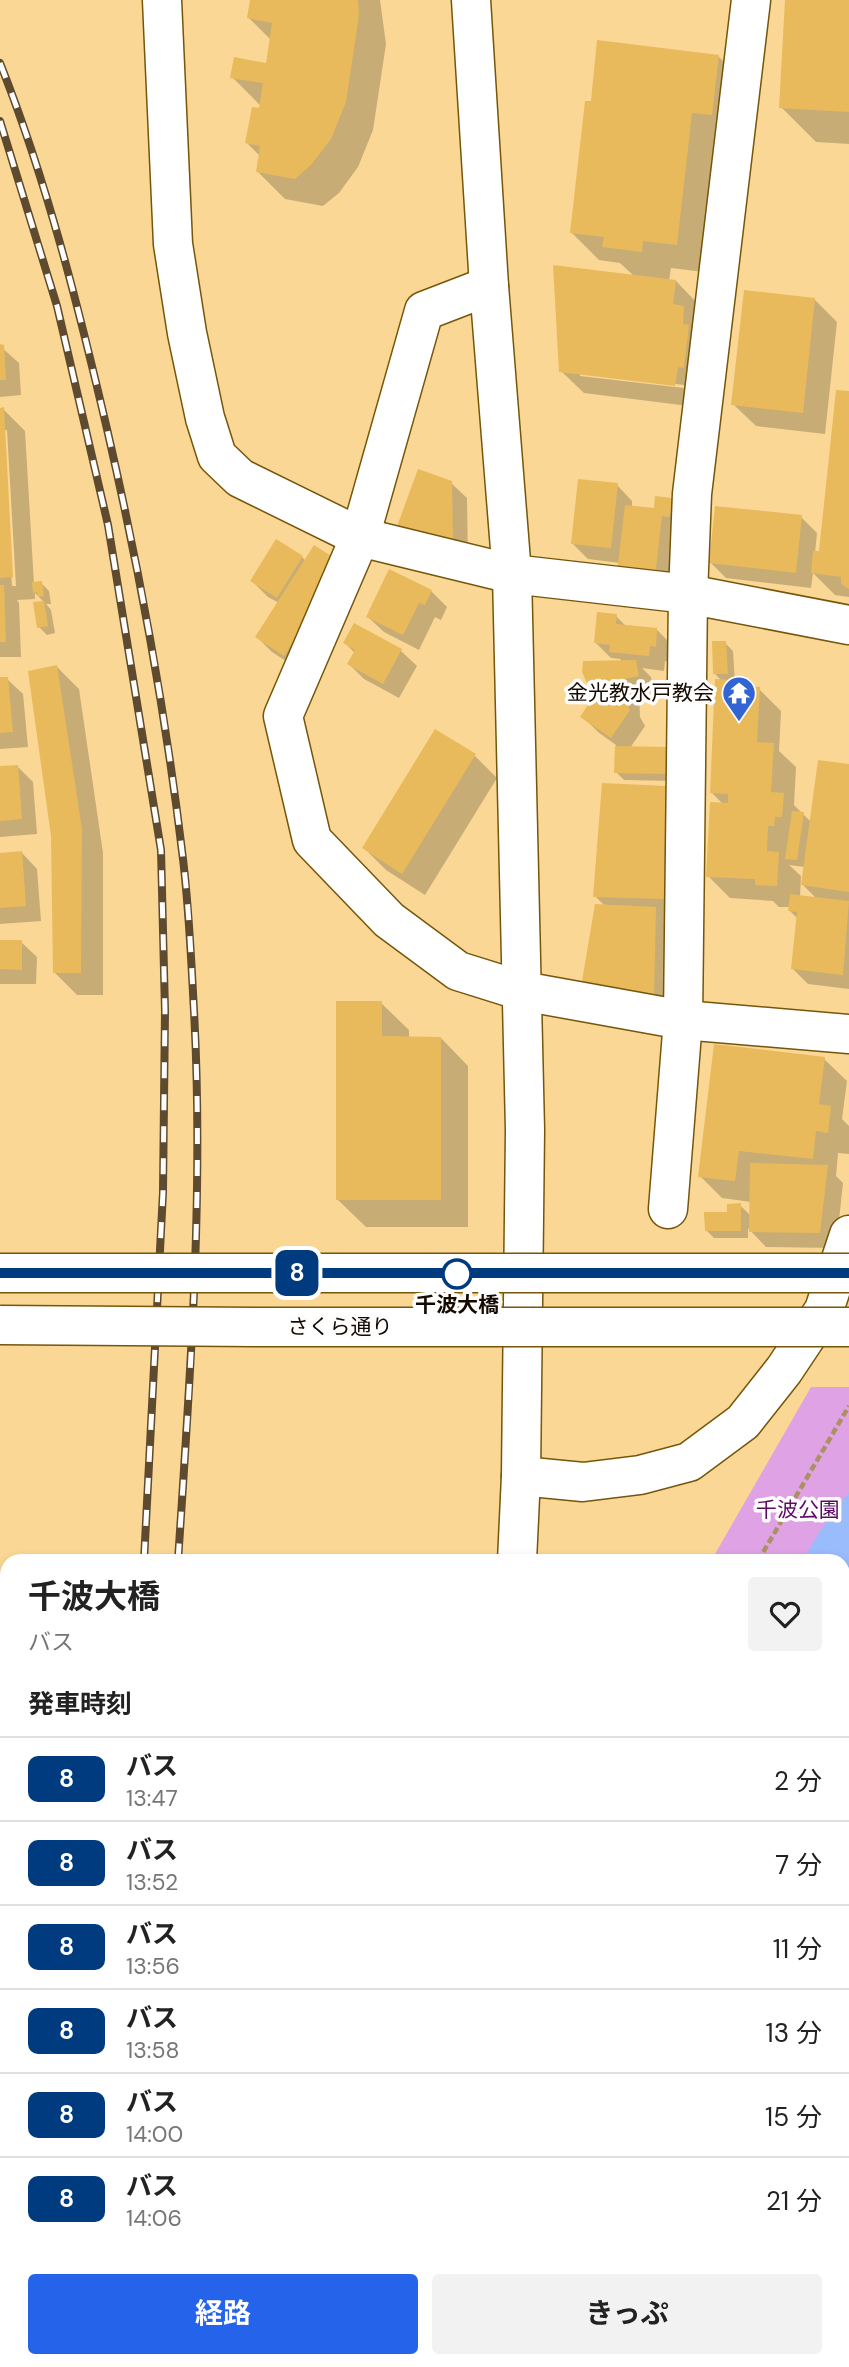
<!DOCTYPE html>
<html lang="ja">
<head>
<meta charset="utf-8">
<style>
	:root { --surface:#fff; --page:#f2f2f2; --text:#222; --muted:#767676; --line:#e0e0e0; --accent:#2563eb }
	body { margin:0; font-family:"DM Sans","Noto Sans JP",sans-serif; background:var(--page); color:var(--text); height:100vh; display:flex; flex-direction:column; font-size:26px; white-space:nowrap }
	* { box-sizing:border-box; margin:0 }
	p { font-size:23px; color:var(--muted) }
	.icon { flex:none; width:38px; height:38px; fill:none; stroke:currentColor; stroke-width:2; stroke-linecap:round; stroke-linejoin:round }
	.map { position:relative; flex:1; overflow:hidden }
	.details { position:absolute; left:0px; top:1554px; width:850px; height:814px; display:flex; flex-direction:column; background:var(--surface); border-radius:21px 21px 0 0; box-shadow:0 4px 10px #0003 }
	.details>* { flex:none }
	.badge { padding:0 14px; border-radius:10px; font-size:24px; line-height:46px }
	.map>.badge { position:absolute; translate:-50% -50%; box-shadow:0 0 0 4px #fff }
	h2 { padding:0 28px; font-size:26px; line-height:63px }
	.round { display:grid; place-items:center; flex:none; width:74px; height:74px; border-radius:7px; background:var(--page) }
	.head { display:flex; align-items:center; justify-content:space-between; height:119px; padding:0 28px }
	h1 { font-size:33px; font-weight:700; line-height:52px }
	.action { display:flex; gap:14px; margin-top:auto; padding:14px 28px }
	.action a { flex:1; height:80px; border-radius:7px; background:var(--accent); color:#fff; font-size:28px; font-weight:700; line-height:80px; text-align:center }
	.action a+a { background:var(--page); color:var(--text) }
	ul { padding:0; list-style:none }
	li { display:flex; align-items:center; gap:21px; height:84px; padding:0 28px; border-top:2px solid var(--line) }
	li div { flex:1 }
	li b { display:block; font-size:26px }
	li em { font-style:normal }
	li .badge { min-width:77px; font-weight:700; text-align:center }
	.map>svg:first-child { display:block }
	.green { fill:#dfa2e5 }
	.water { fill:#9abbfc }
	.shadow { fill:#0003; fill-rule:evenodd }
	.building { fill:#e8ba5c }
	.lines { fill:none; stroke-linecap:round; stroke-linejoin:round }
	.street-casing { stroke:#75560b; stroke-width:41 }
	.secondary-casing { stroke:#75560b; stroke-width:41 }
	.path { stroke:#ab9061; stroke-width:4.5; stroke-dasharray:7 3.5; stroke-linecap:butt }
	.street { stroke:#fff; stroke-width:38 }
	.secondary { stroke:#fff; stroke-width:38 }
	.rail-casing { stroke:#5d4a2f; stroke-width:8 }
	.rail { stroke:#fdfdfd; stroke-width:5; stroke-dasharray:16; stroke-linecap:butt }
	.secondary-bridge-casing { stroke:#75560b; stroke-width:41; stroke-linecap:butt }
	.secondary-bridge { stroke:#fff; stroke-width:38 }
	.line-casing { stroke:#fff; stroke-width:16 }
	.line { stroke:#003b80; stroke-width:10 }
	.stop-dot { fill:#fff; stroke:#003b80; stroke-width:3.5 }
	.labels { text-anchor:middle; stroke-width:7; stroke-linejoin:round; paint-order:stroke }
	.poi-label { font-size:21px; fill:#150900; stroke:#fdfdfd; text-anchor:end }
	.stop-label { font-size:21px; font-weight:bold; fill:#150900; stroke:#fdfdfd }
	.street-label { font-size:21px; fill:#150900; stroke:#fdfdfd }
	.park-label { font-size:21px; fill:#5d0966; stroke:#fdfdfd }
</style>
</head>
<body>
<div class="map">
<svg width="849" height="2367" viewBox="0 0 849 2367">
	<rect width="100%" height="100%" fill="#fad794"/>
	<!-- green -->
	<path class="green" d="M811,1387H849V2367H507L508,2361H844V1561H711Z"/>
	<!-- water -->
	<g class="water">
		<path d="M849,1492V1761L844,1774V1561H802L820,1531Z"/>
		<path d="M849,2237V2367H840L841,2361H844V2321Z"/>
		<path d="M620,2361H756L755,2367H620Z"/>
	</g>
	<!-- shadow -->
	<g class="shadow">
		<path d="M251,0H380L386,44L373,130L358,167L339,193L323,206L285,199L257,171L260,156L247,143L261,106L232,77L267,65L271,40L249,18Z"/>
		<path d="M787,0H849V144L816,142L781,107Z"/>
		<path d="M718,56L746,84L704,272L671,268L669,281H676L698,304L697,407L584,393L561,371L634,276L620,263L599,260L571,232ZM580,372L684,385V388L580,376Z"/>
		<path d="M814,299L837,322L825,434L756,426L733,404Z"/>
		<path d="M0,346L19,363L21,395L0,397Z"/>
		<path d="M849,393V597L835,595L813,573L811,588L726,578L711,563L801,517L817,533L815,553H820Z"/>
		<path d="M0,409H3L25,431L34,584L41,583L49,591L51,604H46L51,610L55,633L47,635L39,627L35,604L44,602L35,593V599L17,600L19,603L21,657H0ZM3,430H7L16,586H12Z"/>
		<path d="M451,483L467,498L468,565L413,547Z"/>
		<path d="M617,485L632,501V507L655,510L672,500L687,515L670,591L620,563L588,559L573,544Z"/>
		<path d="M302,557L306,561L300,670L272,652L257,637L279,603L268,597L252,581Z"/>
		<path d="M431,591L447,607L441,620L435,617L419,650L384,632L368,617Z"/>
		<path d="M616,616L627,627L656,629L672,645L671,662L665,661L664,671L642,668L651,677L653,691L639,695L640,717L645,726L630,748H667L674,781L624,780L616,772V745L598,732L582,716L620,662L621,659L611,658L596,643Z"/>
		<path d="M345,643L401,651L417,666L399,698L364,679L349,664L355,653Z"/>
		<path d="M725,643L733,651L735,682L749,683L755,688L759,689L781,711L779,751L796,767L794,805L811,822L849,766V989L808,984L793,969L798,919L790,911V907H779L773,901L730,898L708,876L724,805L711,792L723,682L715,674ZM789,865L805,867L803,885L817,899L800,897L801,876Z"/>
		<path d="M57,667L79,689L103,853V995H77L54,972Z"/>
		<path d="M0,679H7L23,694L28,747L0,749Z"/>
		<path d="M474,755L497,778L425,895L386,870L364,848Z"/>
		<path d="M17,766L33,782L37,834L0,837V768Z"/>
		<path d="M666,787L688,810L669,1012L598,1002L605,906L595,896Z"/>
		<path d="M22,853L37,869L41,921L0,924V855Z"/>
		<path d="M0,941L21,942L37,957L36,984H0Z"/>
		<path d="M381,1003L409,1030V1038H441L468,1066V1227H366L338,1200Z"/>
		<path d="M824,1059L847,1081L842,1119L849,1126V1154L838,1153L836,1176L843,1183L836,1248L766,1247L748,1228V1238H714L706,1230L740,1205L751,1216V1202L722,1198L700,1176Z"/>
		<path d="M208,2361H332L331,2367H208Z"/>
	</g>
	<!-- building -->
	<g class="building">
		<path d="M250,0H358L359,15L346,102L331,139L311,165L295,179L256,172L260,146L245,143L252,107L259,108L263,83L230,78L234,57L266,63L272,23L247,18Z"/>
		<path d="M785,0H849V112L779,108Z"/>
		<path d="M597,40L719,55L712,115L692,113L677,245L643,241L642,252L602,247L604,237L570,233L585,101H591Z"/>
		<path d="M553,265L676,280L673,304L684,306L683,324L689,325L684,368L678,367L675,386L559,372Z"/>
		<path d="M744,290L815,298L803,413L731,405Z"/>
		<path d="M0,344L4,345L6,380H0Z"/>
		<path d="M836,390L849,391V589L841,584V577L811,573L813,551H819Z"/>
		<path d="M4,407L13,577L0,578V408Z"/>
		<path d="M418,469L452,481L453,551L395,532Z"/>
		<path d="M578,479L618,483L611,548L571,544Z"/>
		<path d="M655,496L672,498L670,517L662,516L655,577L617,572L625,505L654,508Z"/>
		<path d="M715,506L802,515L796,573L709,563Z"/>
		<path d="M276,539L303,556L277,598L250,581Z"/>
		<path d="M314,545L339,561L313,611L284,656L255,637Z"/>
		<path d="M389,569L432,590L425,605L419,603L403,635L366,617Z"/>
		<path d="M42,581L44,596L38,597L37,592L33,593L32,582Z"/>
		<path d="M0,585H4L6,642H0Z"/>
		<path d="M44,601L48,626L37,628L33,602Z"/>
		<path d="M597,612L617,614L616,624L657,628L656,647L650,646L649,656L609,652L610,645L594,643Z"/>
		<path d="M354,623L402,649L383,684L347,664L355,650L343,643Z"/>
		<path d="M712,641H726L728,674H713Z"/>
		<path d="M636,660L639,676L624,679L625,700L630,710L611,738L580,717L593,697L582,672L583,661Z"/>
		<path d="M57,665L82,829L81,973H53L51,836L28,671Z"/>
		<path d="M0,677H8L13,732L0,733Z"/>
		<path d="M715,679L750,681V686L760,687L757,742L774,743L771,792L784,793L782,817H775L774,826H768L767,851L779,852L777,886L755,885V879L706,877L710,802L728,803V794L710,793Z"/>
		<path d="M435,729L476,754L402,874L362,848Z"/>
		<path d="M615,746L667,747V774L614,773Z"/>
		<path d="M818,760L849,764V892L801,885Z"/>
		<path d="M18,765L22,819L0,821V766Z"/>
		<path d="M602,783L666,786L664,899L593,897Z"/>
		<path d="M792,811L804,812L797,860L785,859Z"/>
		<path d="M22,851L26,906L0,908V853Z"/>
		<path d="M790,894L849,901L843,975L791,969L797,912L788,911Z"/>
		<path d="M595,904L656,907L654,997L581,987Z"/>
		<path d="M0,940H22V970L0,969Z"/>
		<path d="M336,1001H382V1036L441,1037V1200H336Z"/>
		<path d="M714,1044L825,1057L819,1104L831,1106L828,1133L816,1131L813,1159L739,1151L735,1181L698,1177Z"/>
		<path d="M750,1163L828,1165L820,1233L749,1232Z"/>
		<path d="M741,1203V1231H705L704,1212H727V1204Z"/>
		<path d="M206,2361H309L308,2367H206Z"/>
	</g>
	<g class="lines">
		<!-- street casing -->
		<g class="street-casing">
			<g id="street">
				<path d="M162,0L173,244L187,333L205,418L217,456L240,478L360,537L512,574L688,594L849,625"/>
				<path d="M489,286L424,311L360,537L283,716L312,840L389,920L458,971L522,991L683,1020L849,1034"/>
				<path d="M668,1209L683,1020L688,594L692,494L751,0"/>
			</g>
		</g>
		<!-- secondary casing -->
		<g class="secondary-casing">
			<g id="secondary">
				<path d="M471,0L489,286L512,574L525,1130L521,1476L517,1561"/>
				<path d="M521,1476L583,1482L640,1475L689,1462L743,1422L784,1370L824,1310L849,1235"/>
				<path d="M477,2367V2361"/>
			</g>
		</g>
		<!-- path -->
		<g class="path">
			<path d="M758,1561L849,1406"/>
			<path d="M844,1949L849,1919"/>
			<path d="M576,2367L577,2361"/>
			<path d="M811,2367V2361"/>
		</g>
		<!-- street -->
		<use href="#street" class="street"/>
		<!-- secondary -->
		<use href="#secondary" class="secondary"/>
		<!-- rail casing -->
		<g class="rail-casing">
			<g id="rail">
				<path d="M0,63C47,182 78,305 107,429C139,568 165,709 182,851C189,904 191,958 194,1011C204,1194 190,1378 178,1561"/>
				<path d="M0,121L57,306L108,525L161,850L165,1011L163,1192L144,1561"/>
				<path d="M93,2367V2361"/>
				<path d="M122,2367V2361"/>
			</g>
		</g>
		<!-- rail -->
		<use href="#rail" class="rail"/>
		<!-- secondary-bridge casing -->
		<g class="secondary-bridge-casing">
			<g id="secondary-bridge">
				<path d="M0,1273H849"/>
				<path d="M0,1325L255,1327H849"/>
			</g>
		</g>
		<!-- secondary-bridge -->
		<use href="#secondary-bridge" class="secondary-bridge"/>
	</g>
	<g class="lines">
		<!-- line casing -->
		<g class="line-casing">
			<path id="line" d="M0,1273H849"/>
		</g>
		<!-- line -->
		<use href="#line" class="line"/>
	</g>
	<!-- icons -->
	<defs>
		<g id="temple-pin" transform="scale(1.75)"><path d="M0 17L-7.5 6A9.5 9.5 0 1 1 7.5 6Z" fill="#3364d4" stroke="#fdfdfd"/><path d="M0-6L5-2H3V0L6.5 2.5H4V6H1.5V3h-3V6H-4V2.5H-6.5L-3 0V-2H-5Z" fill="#fff"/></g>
	</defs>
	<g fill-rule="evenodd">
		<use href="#temple-pin" x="739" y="693"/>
	</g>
	<!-- markers -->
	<circle class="stop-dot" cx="457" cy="1274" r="14"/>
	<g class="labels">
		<!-- poi labels -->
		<g class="poi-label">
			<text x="714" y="700">金光教水戸教会</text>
		</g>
		<!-- stop labels -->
		<g class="stop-label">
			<text x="457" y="1312">千波大橋</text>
		</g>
		<!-- street labels -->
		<g class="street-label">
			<text x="340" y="1334">さくら通り</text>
		</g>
		<!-- park labels -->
		<g class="park-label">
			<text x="798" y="1517">千波公園</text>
		</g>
	</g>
</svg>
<b class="badge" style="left:297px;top:1273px;background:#003b80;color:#fff">8</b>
<section class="details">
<div class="head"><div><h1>千波大橋</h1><p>バス</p></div><a class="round"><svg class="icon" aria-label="heart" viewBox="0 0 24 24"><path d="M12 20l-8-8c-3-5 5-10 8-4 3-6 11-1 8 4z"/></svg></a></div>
<h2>発車時刻</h2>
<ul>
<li><span class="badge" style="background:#003b80;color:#fff">8</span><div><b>バス</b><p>13:47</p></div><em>2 分</em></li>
<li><span class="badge" style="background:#003b80;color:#fff">8</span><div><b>バス</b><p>13:52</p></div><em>7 分</em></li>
<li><span class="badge" style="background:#003b80;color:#fff">8</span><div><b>バス</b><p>13:56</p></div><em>11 分</em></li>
<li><span class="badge" style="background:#003b80;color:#fff">8</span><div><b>バス</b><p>13:58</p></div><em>13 分</em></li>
<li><span class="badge" style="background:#003b80;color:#fff">8</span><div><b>バス</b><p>14:00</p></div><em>15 分</em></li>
<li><span class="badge" style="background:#003b80;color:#fff">8</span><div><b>バス</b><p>14:06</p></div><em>21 分</em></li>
</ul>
<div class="action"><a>経路</a><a>きっぷ</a></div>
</section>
</div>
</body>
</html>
